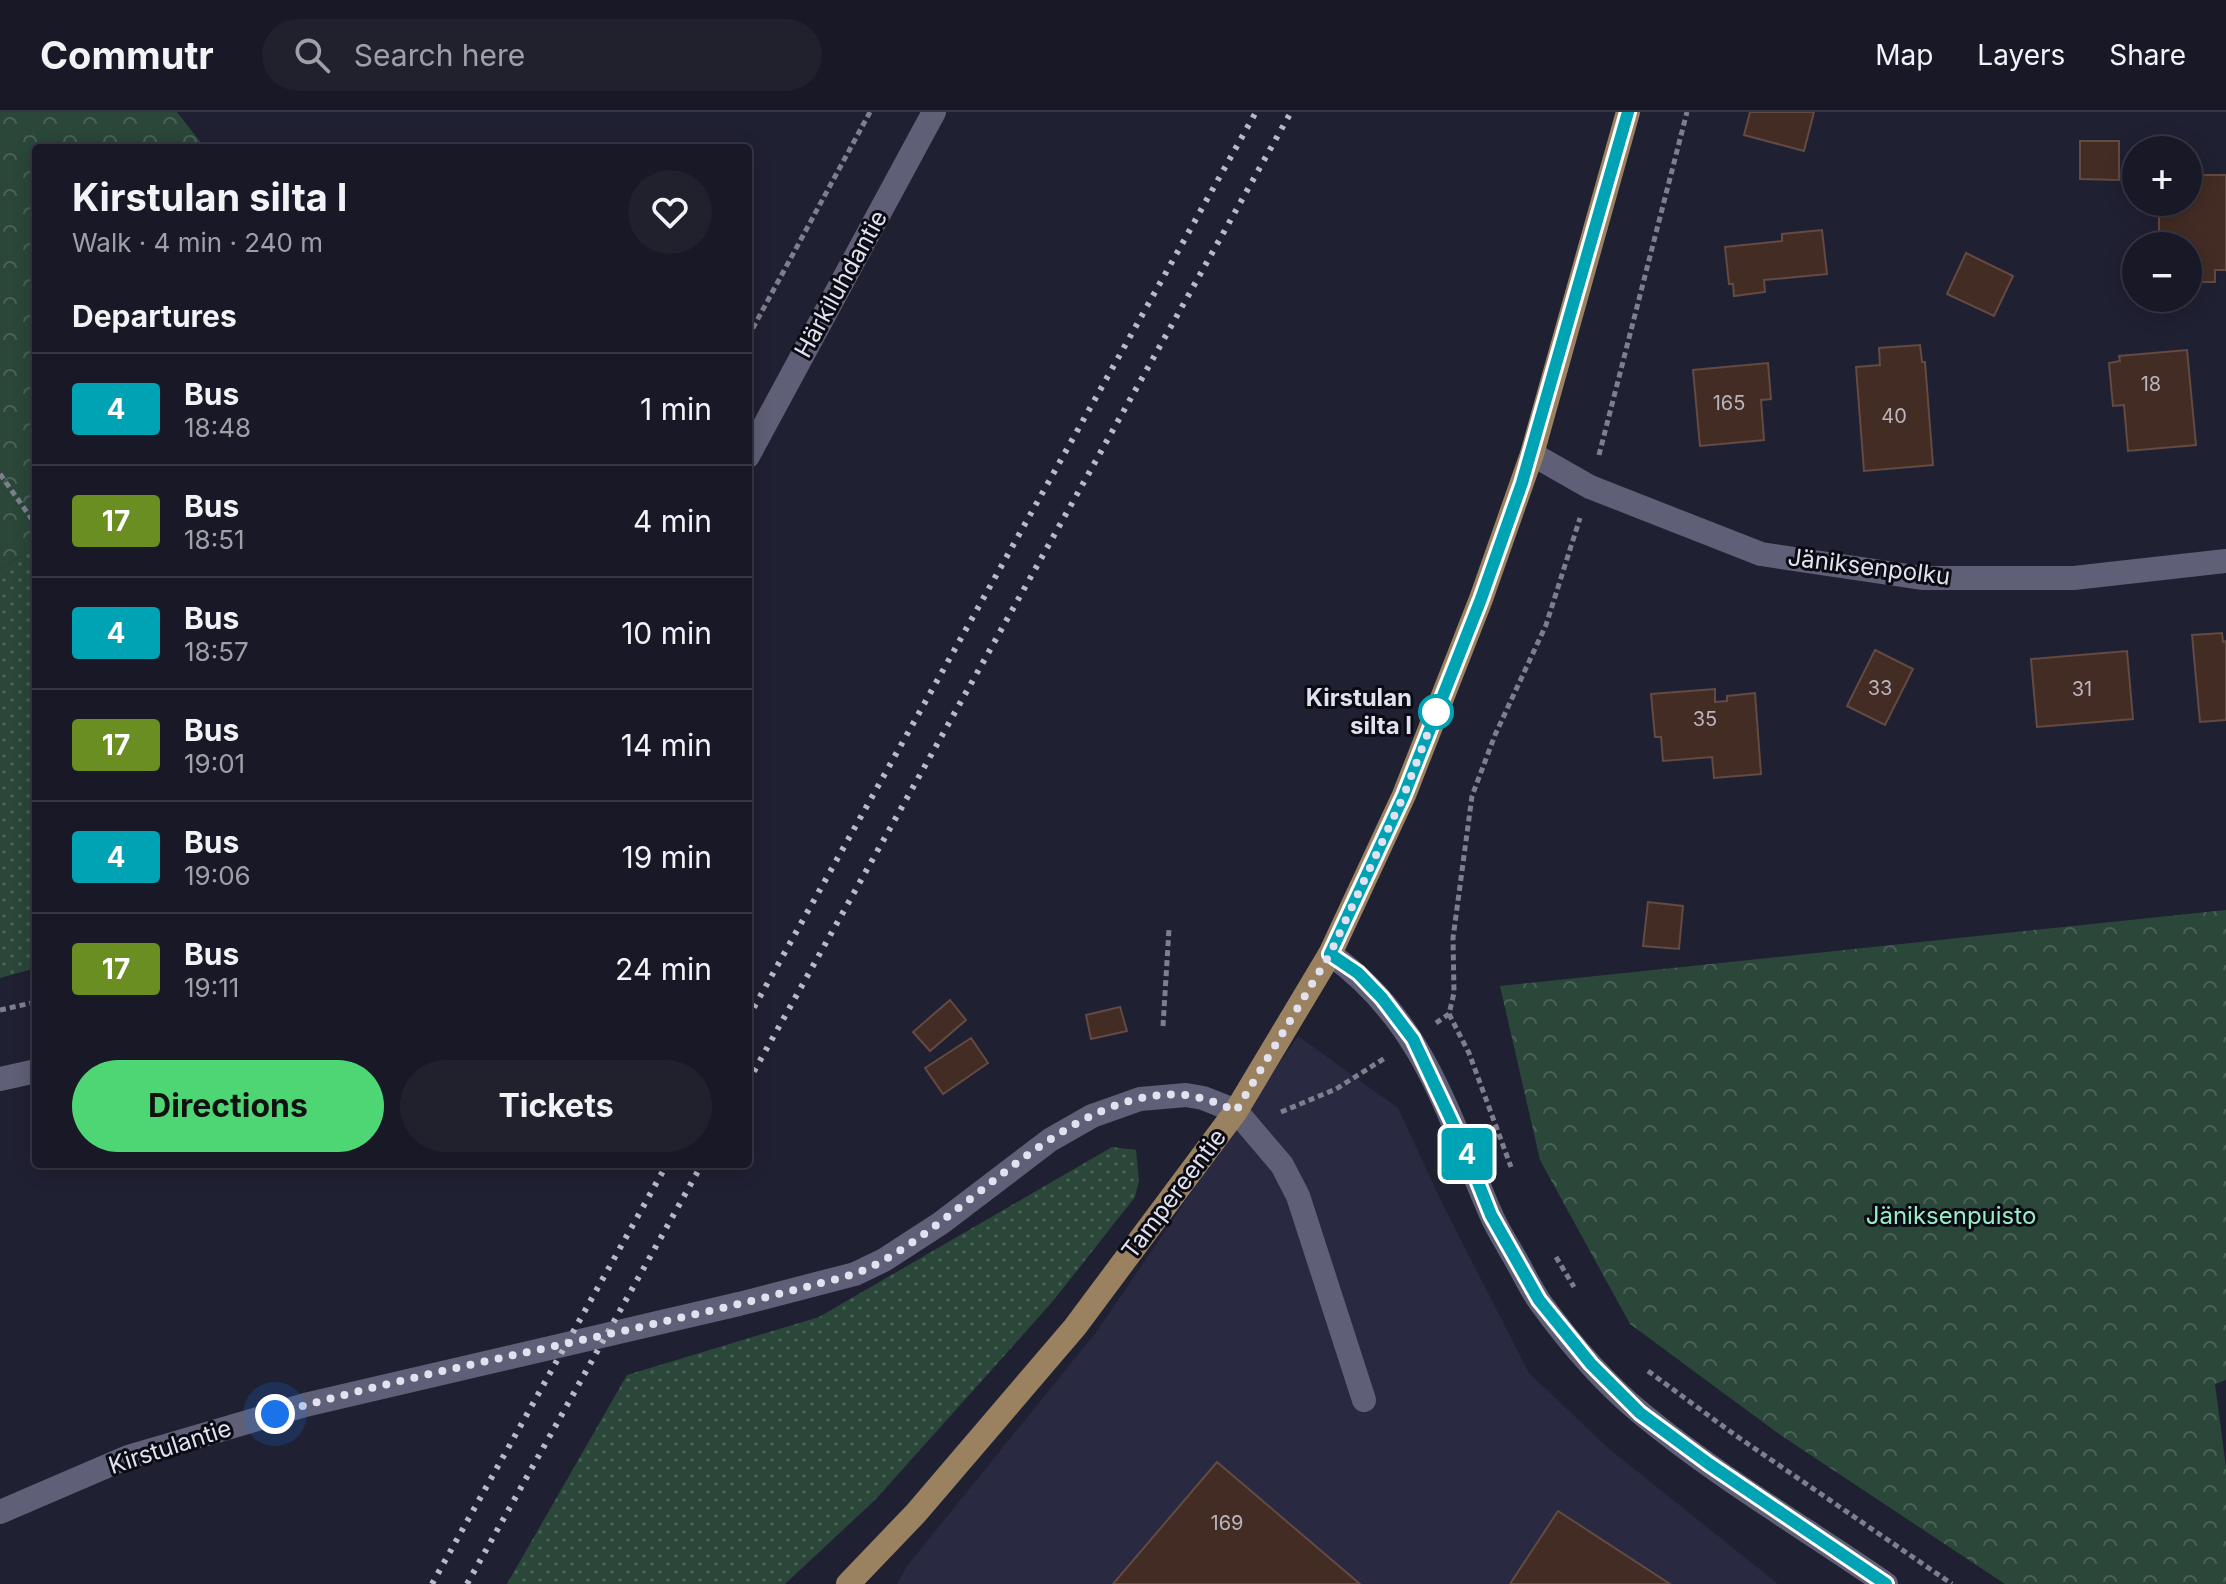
<!DOCTYPE html>
<html lang="en">
<head>
<meta charset="utf-8">
<style>
	:root { --surface:#181826; --page:#21212e; --text:#f1f3f6; --muted:#9fa0a7; --line:#363743; --accent:#4ed675 }
	body { margin:0; font-family:Inter,sans-serif; background:var(--page); color:var(--text); height:100vh; display:flex; flex-direction:column; font-size:30px; white-space:nowrap }
	* { box-sizing:border-box; margin:0 }
	p { font-size:26px; color:var(--muted) }
	.icon { flex:none; width:44px; height:44px; fill:none; stroke:currentColor; stroke-width:2; stroke-linecap:round; stroke-linejoin:round }
	.map { position:relative; flex:1; overflow:hidden }
	.details { position:absolute; left:32px; top:32px; width:720px; height:1024px; display:flex; flex-direction:column; background:var(--surface); border-radius:8px; box-shadow:0 4px 20px #0003,0 0 0 2px var(--line) }
	.details>* { flex:none }
	.badge { padding:0 16px; border-radius:6px; font-size:28px; line-height:52px }
	.controls { position:absolute; left:2122px; top:24px; display:grid; gap:16px }
	.controls a { display:grid; place-items:center; width:80px; height:80px; border-radius:50%; background:var(--surface); box-shadow:0 4px 20px #0003,0 0 0 2px var(--line); font-size:40px }
	.you { position:absolute; width:40px; height:40px; margin:-20px; border:6px solid #fff; border-radius:50%; background:#1a73e8; box-shadow:0 0 0 12px #1a73e833 }
	.map>.badge { position:absolute; translate:-50% -50%; box-shadow:0 0 0 4px #fff }
	h2 { padding:0 40px; font-size:30px; line-height:72px }
	.round { display:grid; place-items:center; flex:none; width:84px; height:84px; border-radius:42px; background:var(--page) }
	.summary { display:flex; align-items:center; justify-content:space-between; height:136px; padding:0 40px }
	h1 { font-size:38px; font-weight:700; line-height:60px }
	.action { display:flex; gap:16px; margin-top:auto; padding:16px 40px }
	.action a { flex:1; height:92px; border-radius:48px; background:var(--accent); color:#111; font-size:32px; font-weight:700; line-height:92px; text-align:center }
	.action a+a { background:var(--page); color:var(--text) }
	ul { padding:0; list-style:none }
	li { display:flex; align-items:center; gap:24px; height:112px; padding:0 40px; border-top:2px solid var(--line) }
	li div { flex:1 }
	li b { display:block; font-size:30px }
	li em { font-style:normal }
	li .badge { min-width:88px; font-weight:700; text-align:center }
	header { display:flex; align-items:center; gap:48px; box-sizing:border-box; height:112px; padding:0 40px; background:var(--surface); border-bottom:2px solid var(--line) }
	header strong { font-size:38px }
	nav { display:flex; gap:44px; margin-inline-start:auto; font-size:28px }
	.search { width:560px; height:72px; background:var(--page); display:flex; align-items:center; gap:20px; box-sizing:border-box; padding:0 28px; border-radius:44px; color:var(--muted); font-size:30px }
	.map>svg:first-child { display:block }
	.built { fill:#292942 }
	.grass { fill:url(#grass-dots) }
	.forest { fill:url(#forest-crowns) }
	.building { fill:#432c24; stroke:#634a42; stroke-width:2 }
	.lines { fill:none; stroke-linecap:round; stroke-linejoin:round }
	.path { stroke:#7e7e8f; stroke-width:5; stroke-dasharray:6 4; stroke-linecap:butt }
	.minor { stroke:#5f6077; stroke-width:24 }
	.major { stroke:#9a815f; stroke-width:24 }
	.rail { stroke:#b9b9c8; stroke-width:6; stroke-dasharray:4 8; stroke-linecap:butt }
	.line-casing { stroke:#fff; stroke-width:18 }
	.line { stroke:#00a3b4; stroke-width:12 }
	.walk { stroke:#e1e1ef; stroke-width:8; stroke-dasharray:0 14.4 }
	.stop-dot { fill:#fff; stroke:#00a3b4; stroke-width:4 }
	.labels { text-anchor:middle; stroke-width:6; stroke-linejoin:round; paint-order:stroke }
	.number-label { font-size:20px; fill:#bab4bc }
	.street-label { font-size:24px; fill:#e1e1ef; stroke:#0a0b13 }
	.stop-label { font-size:24px; font-weight:bold; fill:#e1e1ef; stroke:#0a0b13; text-anchor:end }
	.park-label { font-size:24px; fill:#99edc6; stroke:#0a0b13 }
</style>
</head>
<body>
<header>
<strong>Commutr</strong>
<div class="search"><svg class="icon" aria-label="search" viewBox="0 0 24 24"><circle cx="10" cy="10" r="6"/><path d="M15 15l6 6"/></svg>Search here</div>
<nav><a>Map</a><a>Layers</a><a>Share</a></nav>
</header>
<div class="map">
<svg width="2226" height="1472" viewBox="0 0 2226 1472">
	<defs>
		<pattern id="grass-dots" width="8" height="8" patternUnits="userSpaceOnUse" patternTransform="scale(2)"><rect width="8" height="8" fill="#2a4739"/><path d="M2 2h.1M6 6h.1" fill="none" stroke="#496156" stroke-width="1.8" stroke-linecap="round"/></pattern>
		<pattern id="forest-crowns" width="20" height="18" patternUnits="userSpaceOnUse" patternTransform="scale(2)"><rect width="20" height="18" fill="#2a4739"/><path d="M2 6a3 3 0 1 1 6 0M12 15a3 3 0 1 1 6 0" fill="none" stroke="#496156"/></pattern>
	</defs>
	<rect width="100%" height="100%" fill="#202033"/>
	<!-- built -->
	<path class="built" d="M1298,924L1398,996L1444,1095L1529,1261L1608,1336L1778,1472H897L907,1454L1097,1219Z"/>
	<!-- grass -->
	<g class="grass">
		<path d="M36,435V856L0,866V458Z"/>
		<path d="M1112,1035L1136,1038L1139,1069L1135,1085L1053,1189L876,1387L785,1472H507L627,1263L819,1205Z"/>
	</g>
	<!-- forest -->
	<g class="forest">
		<path d="M0,0H177L205,36H36V435L0,458Z"/>
		<path d="M2226,798V1268L2215,1272L2226,1355V1472H2005L1779,1322L1630,1212L1540,1048L1500,874Z"/>
	</g>
	<!-- building -->
	<g class="building">
		<path d="M1750,0H1814L1804,39L1744,23Z"/>
		<path d="M2080,29H2119V68L2080,67Z"/>
		<path d="M2188,63H2226V158H2215V170H2188V134H2159V93H2165V90H2188Z"/>
		<path d="M1822,118L1827,162L1764,168L1765,180L1734,184L1733,172H1729L1725,135L1782,129V122Z"/>
		<path d="M1966,141L2013,164L1994,204L1947,182Z"/>
		<path d="M1920,233L1922,250H1925L1933,353L1864,359L1856,255L1880,253L1879,236Z"/>
		<path d="M2187,238L2196,333L2128,339L2124,293L2113,294L2109,251L2120,249L2119,244Z"/>
		<path d="M1768,251L1771,287L1761,288L1764,328L1700,334L1693,258Z"/>
		<path d="M2222,521L2223,530L2226,529V608L2200,610L2192,523Z"/>
		<path d="M1875,538L1913,557L1885,613L1847,594Z"/>
		<path d="M2127,539L2133,607L2037,615L2031,547Z"/>
		<path d="M1715,577V590L1727,589V584L1755,581L1761,662L1714,666L1712,645L1663,649L1661,625H1655L1651,582Z"/>
		<path d="M1648,790L1683,794L1679,837L1643,834Z"/>
		<path d="M950,888L966,908L930,939L913,920Z"/>
		<path d="M1120,895L1127,919L1091,927L1086,903Z"/>
		<path d="M971,926L988,951L943,982L925,956Z"/>
		<path d="M1217,1350L1360,1472H1113Z"/>
		<path d="M1558,1399L1670,1472H1510Z"/>
	</g>
	<g class="lines">
		<!-- path -->
		<g class="path">
			<path d="M748,225L870,0"/>
			<path d="M1599,343L1687,0"/>
			<path d="M0,362L36,413"/>
			<path d="M0,898L36,890"/>
			<path d="M1449,902L1469,941L1511,1055"/>
			<path d="M1436,911L1449,902L1454,881L1453,826L1472,684L1495,623L1546,513L1580,406"/>
			<path d="M1163,914L1169,817"/>
			<path d="M1281,1000L1336,977L1385,946"/>
			<path d="M1556,1145L1574,1175"/>
			<path d="M1648,1259L1735,1323L1952,1472"/>
		</g>
		<!-- minor -->
		<g class="minor">
			<path d="M1532,342L1590,375L1761,442L1922,466H2074L2226,449"/>
			<path d="M748,344L934,0"/>
			<path d="M1330,842C1423,908 1447,1001 1490,1100C1497,1117 1507,1132 1516,1148C1524,1162 1531,1177 1540,1190C1569,1230 1604,1271 1642,1302C1718,1365 1805,1416 1886,1472"/>
			<path d="M0,967L36,959"/>
			<path d="M0,1400L128,1345L305,1293L739,1192L855,1162L884,1148L941,1111L1050,1028L1092,1004L1140,987L1186,983L1203,986L1236,999L1282,1053L1298,1084L1364,1288"/>
		</g>
		<!-- major -->
		<path class="major" d="M848,1472L916,1401L1075,1215L1236,999L1330,842L1404,683L1481,487L1532,342L1628,0"/>
		<!-- rail -->
		<g class="rail">
			<path d="M748,906L1256,0"/>
			<path d="M748,970L1291,0"/>
			<path d="M432,1472L667,1052"/>
			<path d="M467,1472L702,1052"/>
		</g>
	</g>
	<g class="lines">
		<!-- line casing -->
		<g class="line-casing">
			<path id="line" d="M1628,0L1522,371L1481,487L1404,683L1330,842L1358,861L1382,886L1413,927L1464,1035L1491,1103L1539,1188L1591,1252L1640,1301L1709,1352L1886,1472"/>
		</g>
		<!-- line -->
		<use href="#line" class="line"/>
		<!-- walk -->
		<path class="walk" d="M275,1302C412,1262 554,1236 692,1203C732,1194 771,1184 810,1174C831,1168 853,1164 873,1154C969,1106 1070,974 1185,983C1203,985 1220,992 1236,999L1330,842L1404,683L1436,600"/>
	</g>
	<!-- markers -->
	<circle class="stop-dot" cx="1436" cy="600" r="16"/>
	<g class="labels">
		<!-- number labels -->
		<g class="number-label">
			<text x="2151" y="279">18</text>
			<text x="1729" y="298">165</text>
			<text x="1894" y="311">40</text>
			<text x="1880" y="583">33</text>
			<text x="2082" y="584">31</text>
			<text x="1705" y="614">35</text>
			<text x="1227" y="1418">169</text>
		</g>
		<!-- street labels -->
		<g class="street-label">
			<text transform="translate(841 172) rotate(-61)" y="8">Härkiluhdantie</text>
			<text transform="translate(1869 455) rotate(7)" y="8">Jäniksenpolku</text>
			<text transform="translate(1174 1082) rotate(-53)" y="8">Tampereentie</text>
			<text transform="translate(170 1335) rotate(-18)" y="8">Kirstulantie</text>
		</g>
		<!-- stop labels -->
		<g class="stop-label">
			<text x="1412" y="594">Kirstulan<tspan x="1412" dy="28">silta I</tspan></text>
		</g>
		<!-- park labels -->
		<g class="park-label">
			<text x="1951" y="1112">Jäniksenpuisto</text>
		</g>
	</g>
</svg>
<div class="controls">
<a>+</a>
<a>−</a>
</div>
<div class="you" style="left:275px;top:1302px"></div>
<b class="badge" style="left:1467px;top:1042px;background:#00a3b4;color:#fff">4</b>
<section class="details">
<div class="summary"><div><h1>Kirstulan silta I</h1><p>Walk · 4 min · 240 m</p></div><a class="round"><svg class="icon" aria-label="heart" viewBox="0 0 24 24"><path d="M12 20l-8-8c-3-5 5-10 8-4 3-6 11-1 8 4z"/></svg></a></div>
<h2>Departures</h2>
<ul>
<li><span class="badge" style="background:#00a3b4;color:#fff">4</span><div><b>Bus</b><p>18:48</p></div><em>1 min</em></li>
<li><span class="badge" style="background:#6b8e23;color:#fff">17</span><div><b>Bus</b><p>18:51</p></div><em>4 min</em></li>
<li><span class="badge" style="background:#00a3b4;color:#fff">4</span><div><b>Bus</b><p>18:57</p></div><em>10 min</em></li>
<li><span class="badge" style="background:#6b8e23;color:#fff">17</span><div><b>Bus</b><p>19:01</p></div><em>14 min</em></li>
<li><span class="badge" style="background:#00a3b4;color:#fff">4</span><div><b>Bus</b><p>19:06</p></div><em>19 min</em></li>
<li><span class="badge" style="background:#6b8e23;color:#fff">17</span><div><b>Bus</b><p>19:11</p></div><em>24 min</em></li>
</ul>
<div class="action"><a>Directions</a><a>Tickets</a></div>
</section>
</div>
</body>
</html>
